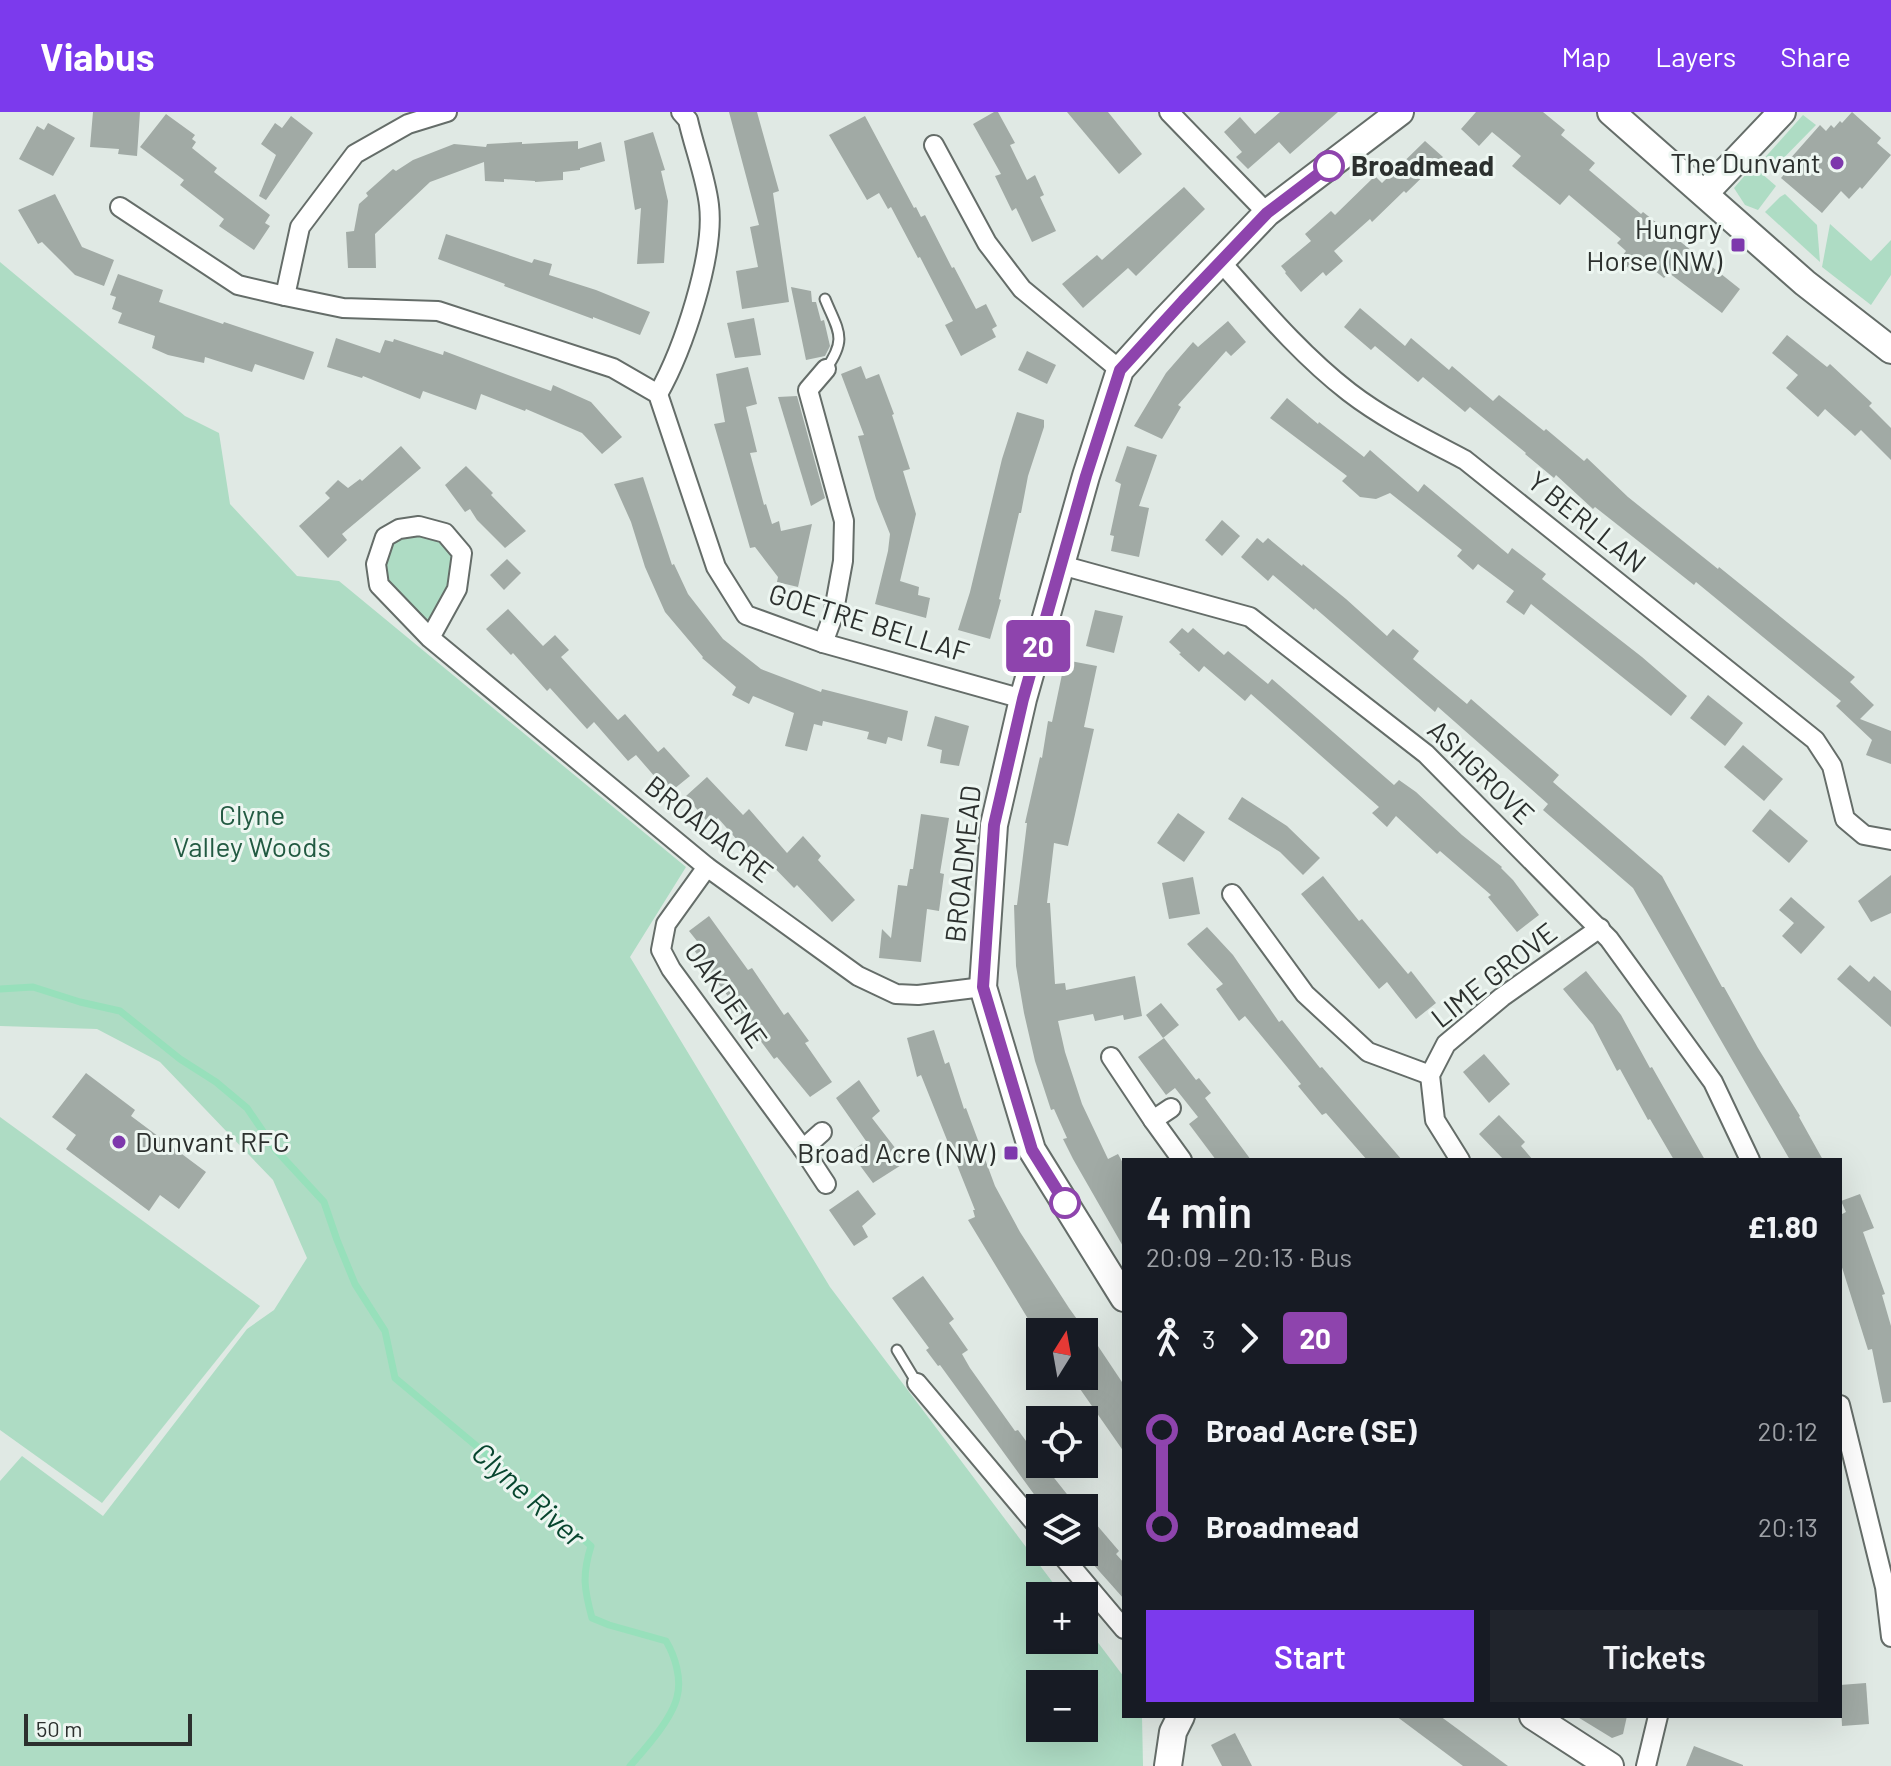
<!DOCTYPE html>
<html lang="en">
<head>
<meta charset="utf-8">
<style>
	:root { --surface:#171b24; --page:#20242c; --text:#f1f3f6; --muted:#9ea1a6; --accent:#7c3aed }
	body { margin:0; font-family:Barlow,sans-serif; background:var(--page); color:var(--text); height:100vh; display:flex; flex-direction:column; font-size:30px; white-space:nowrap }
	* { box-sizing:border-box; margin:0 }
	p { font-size:26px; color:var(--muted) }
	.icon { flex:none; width:44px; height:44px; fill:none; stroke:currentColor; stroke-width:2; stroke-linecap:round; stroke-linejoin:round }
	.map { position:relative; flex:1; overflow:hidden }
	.panel { position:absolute; left:1122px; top:1046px; width:720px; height:560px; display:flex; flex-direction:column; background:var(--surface); border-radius:0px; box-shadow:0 8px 32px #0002 }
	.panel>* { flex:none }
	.badge { padding:0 16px; border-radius:6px; font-size:28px; line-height:52px }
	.needle { width:52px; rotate:11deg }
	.buttons { position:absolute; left:1026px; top:1206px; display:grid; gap:16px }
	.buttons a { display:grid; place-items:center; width:72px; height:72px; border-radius:0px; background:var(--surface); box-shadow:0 8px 32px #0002; font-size:40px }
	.scale { position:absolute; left:24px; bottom:20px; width:168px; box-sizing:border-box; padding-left:8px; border:4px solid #2c302e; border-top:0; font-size:22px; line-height:28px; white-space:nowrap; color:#2c302e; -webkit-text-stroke:6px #edf6f1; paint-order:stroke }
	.map>.badge { position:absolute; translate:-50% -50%; box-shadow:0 0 0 4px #fff }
	.legs { display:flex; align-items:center; gap:12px; height:88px; padding:0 24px; font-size:26px }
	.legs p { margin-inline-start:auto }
	.head { display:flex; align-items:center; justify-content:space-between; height:136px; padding:0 24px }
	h1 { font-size:44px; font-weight:600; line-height:60px }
	.primary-button { display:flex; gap:16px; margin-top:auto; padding:16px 24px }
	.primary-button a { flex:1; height:92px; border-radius:0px; background:var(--accent); color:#fff; font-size:32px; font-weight:600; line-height:92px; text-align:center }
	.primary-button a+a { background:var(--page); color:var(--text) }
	ul { padding:0 24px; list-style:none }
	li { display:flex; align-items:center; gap:28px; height:96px; font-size:30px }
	li i { display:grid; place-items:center; width:12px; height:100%; margin:0 10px; background:currentColor }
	li i::after { content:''; width:20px; height:20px; margin:-10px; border:6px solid; border-radius:50%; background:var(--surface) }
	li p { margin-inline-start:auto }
	li:first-child i { background:linear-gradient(#0000 50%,currentColor 0) }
	li:last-child i { background:linear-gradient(currentColor 50%,#0000 0) }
	header { display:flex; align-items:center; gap:48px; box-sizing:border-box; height:112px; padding:0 40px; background:var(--accent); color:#fff }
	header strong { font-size:38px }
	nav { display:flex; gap:44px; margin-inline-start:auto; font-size:28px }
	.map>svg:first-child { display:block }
	.green { fill:#aedcc4; fill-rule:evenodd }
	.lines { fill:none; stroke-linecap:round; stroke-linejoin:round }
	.stream { stroke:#97e0bb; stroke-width:7 }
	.building { fill:#a1aaa5 }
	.lane-casing { stroke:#656d69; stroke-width:13 }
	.street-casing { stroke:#656d69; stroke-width:22 }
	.secondary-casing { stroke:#656d69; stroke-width:30 }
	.lane { stroke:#fff; stroke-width:9 }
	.street { stroke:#fff; stroke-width:18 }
	.secondary { stroke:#fff; stroke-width:26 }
	.line-1-casing { stroke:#fff; stroke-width:18 }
	.line-1 { stroke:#8e44ad; stroke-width:12 }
	.poi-dot { fill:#7d38ac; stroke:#edf6f1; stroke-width:3 }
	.stop-1-dot { fill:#fff; stroke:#8e44ad; stroke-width:4 }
	.labels { text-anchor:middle; stroke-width:6; stroke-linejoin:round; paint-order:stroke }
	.poi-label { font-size:28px; fill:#2c302e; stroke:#edf6f1; text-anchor:end }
	.stop-label { font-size:28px; font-weight:bold; fill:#2c302e; stroke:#edf6f1; text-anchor:start }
	.street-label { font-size:28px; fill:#2c302e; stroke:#edf6f1 }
	.park-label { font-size:28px; fill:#225a42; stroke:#edf6f1 }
	.water-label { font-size:30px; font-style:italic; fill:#08462f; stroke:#edf6f1 }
</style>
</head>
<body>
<header>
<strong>Viabus</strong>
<nav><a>Map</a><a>Layers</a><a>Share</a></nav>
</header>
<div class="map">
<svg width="1891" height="1654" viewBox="0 0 1891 1654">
	<rect width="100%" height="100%" fill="#e0e9e4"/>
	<!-- green -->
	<g class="green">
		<path d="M1803,3L1816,13L1772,58L1760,51Z"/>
		<path d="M1753,54L1776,74L1758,98L1745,93L1734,76Z"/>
		<path d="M1785,82L1817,113L1820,150L1765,100L1780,85Z"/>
		<path d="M1830,112L1871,149L1891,128V163L1871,193L1822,155Z"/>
		<path d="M0,150L185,304L219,321L230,392L297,464L339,469L686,755L630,845L830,1175L1063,1484H1040V1528H1084V1512L1124,1565V1604H1142L1143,1654H0V1369L22,1344L103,1404L247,1217L274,1198L307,1146L273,1068L160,950L97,917L0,914ZM1084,1572V1616H1040V1572Z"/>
		<path d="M419,414L462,441L430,526L379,473L385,425Z"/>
		<path d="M0,1005L260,1194L102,1391L0,1318Z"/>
	</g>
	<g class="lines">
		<!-- stream -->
		<path class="stream" d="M0,877L33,875L80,890L120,899L180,947L216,970L247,996L275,1037L324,1090L337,1128L355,1172L385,1219L395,1266L504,1357L591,1434C582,1463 584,1477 592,1506L609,1513L666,1529C675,1544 682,1567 677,1585C672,1607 645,1637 630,1654"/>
	</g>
	<!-- building -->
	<g class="building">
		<path d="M93,0H140L137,44L118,42L119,37L90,35Z"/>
		<path d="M729,0H757L779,79L773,81L789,190L742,197L736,159L758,155L750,115L759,113Z"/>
		<path d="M994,0H998L1015,31L1010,33L1027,68L1035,63L1044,83L1040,85L1056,119L1032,130L1016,96L1012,99L995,64L1001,62L973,12Z"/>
		<path d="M1067,0H1108L1142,42L1119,62Z"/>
		<path d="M1280,0H1338L1290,42L1279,30L1248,57L1236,45L1242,40L1224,20L1240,5L1255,22Z"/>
		<path d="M1476,0H1543L1565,18L1561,23L1595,51L1589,58L1641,102L1643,100L1740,177L1722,201L1669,161L1664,166L1645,151L1636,162L1619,148L1626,139L1617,131L1621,127L1569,83L1560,93L1512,54L1521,44L1492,20L1479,34L1461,17Z"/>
		<path d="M1852,0L1881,26L1877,31L1891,43L1862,77L1860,75L1849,87L1841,79L1822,101L1781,66L1793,52L1789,48L1820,13L1826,19L1831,13L1834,16L1840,9L1842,11Z"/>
		<path d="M166,2L195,23L192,27L196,30L192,36L217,56L214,60L270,103L265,111L270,114L254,138L219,114L224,107L180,73L184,68L140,35Z"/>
		<path d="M291,4L313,21L266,88L259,84L276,43L261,32L275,11L282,16Z"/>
		<path d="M865,4L914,96L916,95L921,105L925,103L952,156L954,155L976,197L986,192L997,214L992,217L996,225L961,244L945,213L953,209L920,145L918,146L891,95L888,97L879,81L867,88L829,23Z"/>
		<path d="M48,11L75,26L53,64L19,47L37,14L44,18Z"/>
		<path d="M653,20L665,58L661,59L668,89L664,151L637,152L641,96L635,98L624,29Z"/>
		<path d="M578,29V37L601,30L605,49L580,56V58L563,60V68L535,70V69L504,67V70L485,69L484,50L430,70L375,122L376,156H348L346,120L354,119L359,92L368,84L366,81L393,57L396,59L413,48L454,32L486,35L487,32L522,30V32Z"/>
		<path d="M1425,29L1443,45L1406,81L1404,79L1372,110L1370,107L1334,139L1343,149L1326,164L1323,160L1301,180L1285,161L1286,160L1281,154L1311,129L1305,122L1331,99L1335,103L1375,64L1382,71Z"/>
		<path d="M1184,75L1205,97L1136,164L1128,156L1083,196L1062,172L1097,143L1102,148Z"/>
		<path d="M55,82L82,135L114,148L104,174L75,163L42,130L38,132L18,98Z"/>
		<path d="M446,122L532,151L534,147L552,152L549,163L596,178L650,200L640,223L593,205V207L504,174L505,172L438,147Z"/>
		<path d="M118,162L163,178L159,190L223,212L224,210L314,240L304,268L255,252L252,260L205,245L204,251L168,243L152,236L155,224L118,211L122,201L112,197L116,185L110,183Z"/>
		<path d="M791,175L811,179L812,190H816L821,209L824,208L830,234L825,244L806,248Z"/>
		<path d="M1360,196L1405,234L1411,226L1449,258L1452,254L1493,289L1499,283L1544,319L1546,317L1584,349L1587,346L1628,385L1718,457L1719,455L1855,565L1850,570L1874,593L1860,607L1891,619V652L1866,643L1872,628L1836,594L1841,589L1696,470L1694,473L1595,395L1593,397L1556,363L1554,366L1525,342L1526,341L1470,295L1465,300L1423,265L1418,270L1375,234L1371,238L1344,215Z"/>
		<path d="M754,206L761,243L735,246L727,211Z"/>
		<path d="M1228,209L1246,230L1231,244L1226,239L1178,293L1181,295L1162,327L1134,314L1166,261L1193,230L1198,235Z"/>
		<path d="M1787,223L1827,255L1830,252L1872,291L1869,294L1891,316V348L1861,318L1855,324L1825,297L1818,305L1786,276L1798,263L1772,241Z"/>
		<path d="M336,226L380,241L385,228L393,230L394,227L443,243L444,239L551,279L553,273L591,290L622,325L602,342L582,321L526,297L525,299L481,282L476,298L423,279L420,287L363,264L362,266L327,255Z"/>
		<path d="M1027,239L1056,253L1047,272L1018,258Z"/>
		<path d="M861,254L866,267L879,262L894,302L892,303L910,357L903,359L916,402L900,469L919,475L918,483L930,486L926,506L875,492L888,439L890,422L876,387L858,324L864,323L841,262Z"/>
		<path d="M748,255L757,292L746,295L757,340L750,341L764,393L766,392L772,412L779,409L781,419L812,412L798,475L777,470L778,465L755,435L750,436L714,312L725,310L716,262Z"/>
		<path d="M797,284L825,386L811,394L778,285Z"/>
		<path d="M1287,286L1318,312L1319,310L1364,345L1370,338L1418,380L1424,372L1508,442L1512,436L1546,462L1542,467L1642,545L1687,584L1671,604L1531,492L1524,503L1506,490L1514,479L1478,452L1473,458L1457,444L1462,438L1390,381L1376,387L1360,385L1342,369L1347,364L1270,306Z"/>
		<path d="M1017,300L1044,308V315L1028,364L1021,401H1019L999,487L1001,488L990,527L958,518L970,480L1002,347Z"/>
		<path d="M401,334L421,356L342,422L347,428L328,446L299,414L330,386L325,381L338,368L348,376L360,367L362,369Z"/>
		<path d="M1127,334L1157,343L1139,394L1149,396L1139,445L1111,439L1114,424L1110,423L1121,372L1115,369Z"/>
		<path d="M466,354L493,381L491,383L526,419L505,436L477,408L470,397L465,400L445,373Z"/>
		<path d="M643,365L672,453L674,452L688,482L723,527L761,557L821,580L822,577L908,599L902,629L888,625L886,632L867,627L869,620L823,609L822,614L814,612L807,639L785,634L794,601L753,584L749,592L732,583L736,575L702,546L703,545L665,500L645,455L631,410L614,372Z"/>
		<path d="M1222,408L1240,424L1222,444L1205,428Z"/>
		<path d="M1257,426L1263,431L1268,426L1302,454L1303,452L1346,487L1387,524L1393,517L1419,539L1413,547L1467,592L1471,587L1559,663L1553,670L1662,764L1722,875H1724L1758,936L1800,1004L1799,1005L1823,1048H1790L1633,776L1543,698L1548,692L1438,595L1435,600L1315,496L1314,498L1273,463L1268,469L1241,445Z"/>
		<path d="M507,447L521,461L504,478L490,463Z"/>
		<path d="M508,497L543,534L555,523L569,538L561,545L618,608L625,602L658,640L664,635L690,664L669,681L636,643L628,649L594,610L587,617L550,576L547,579L513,541L511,543L486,517Z"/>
		<path d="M1095,498L1123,504L1114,541L1086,534Z"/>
		<path d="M1182,516L1188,521L1193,516L1224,543L1228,539L1268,572L1272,567L1394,673L1399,668L1416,680L1462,723L1502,755L1501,756L1513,768L1539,803L1517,820L1488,785L1491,783L1440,739L1437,742L1396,704L1387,715L1372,701L1379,695L1251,582L1245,589L1204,554L1199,560L1179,542L1181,541L1169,530Z"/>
		<path d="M1065,548L1097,554L1084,615L1094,617L1068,734L1054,731L1047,791H1050L1055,872L1065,871L1066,878L1135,864L1142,904L1124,908L1123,903L1095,909L1093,902L1058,909L1065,940L1082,992L1108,1047L1118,1042L1124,1053V1136L1073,1047L1063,1027L1067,1026L1054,997L1051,998L1035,949L1024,901L1016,854L1014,793H1017L1027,711H1025L1040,645L1042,646L1048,609L1052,610Z"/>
		<path d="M1708,583L1743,611L1725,634L1690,606Z"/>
		<path d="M935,604L969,614L959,654L940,651L942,638L927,634Z"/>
		<path d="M1743,633L1783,667L1764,689L1724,655Z"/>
		<path d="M707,665L743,703L749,697L787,741L803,724L821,744L818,748L855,788L832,810L797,773L794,776L758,739L751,744L718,706L710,713L686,684Z"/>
		<path d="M1242,685L1287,714L1320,746L1303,763L1280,740L1228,707Z"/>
		<path d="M1770,697L1808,729L1789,751L1752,719Z"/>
		<path d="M1178,701L1205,720L1184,750L1157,731Z"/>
		<path d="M921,702L949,706L940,761L944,762L939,799L927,797L921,850L879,846L882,817L891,826L898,773L907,774L910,757H913Z"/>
		<path d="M1891,763V801L1871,810L1858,789Z"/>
		<path d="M1323,764L1359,809L1362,807L1408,862L1411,859L1436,891L1416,907L1387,870L1379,877L1301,782Z"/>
		<path d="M1193,765L1200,802L1169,807L1162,771Z"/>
		<path d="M1791,785L1825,815L1801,842L1782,824L1794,811L1779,798Z"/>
		<path d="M709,804L748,858L752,856L784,903L788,900L809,929L805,931L832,970L810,985L777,945L774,947L691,834L697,829L689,819Z"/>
		<path d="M1207,815L1233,843L1279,910L1282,908L1320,956L1322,955L1402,1048H1367L1326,1001L1322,1003L1298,974L1301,972L1245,904L1239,909L1216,877L1223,872L1187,832Z"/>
		<path d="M1850,853L1869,870L1874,864L1891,879V915L1837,867Z"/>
		<path d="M1586,859L1621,903L1650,956L1652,955L1705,1048H1674L1650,1007L1648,1008L1620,957L1617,959L1593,913L1563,877Z"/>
		<path d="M1161,891L1179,913L1163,926L1146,903Z"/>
		<path d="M934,918L945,952L949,950L964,997L966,996L995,1074L1020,1120L1069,1196L1084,1217V1213L1124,1273V1340L1071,1264H1084V1220H1036L968,1108L975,1105L973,1098H975L921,963L917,965L907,926Z"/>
		<path d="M1164,926L1196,968L1199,966L1211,981L1205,986L1251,1048H1216L1189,1012L1198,1005L1175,976L1166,983L1138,945Z"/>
		<path d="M1484,942L1510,972L1489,991L1463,960Z"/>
		<path d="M86,961L135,998L131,1004L206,1060L179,1097L160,1083L149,1099L66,1037L76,1023L52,1005Z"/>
		<path d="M859,968L880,999L872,1006L906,1050L873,1071L850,1040L866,1029L836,986Z"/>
		<path d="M1499,1003L1525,1030L1521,1034L1533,1048H1504L1479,1022Z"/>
		<path d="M858,1078L876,1102L862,1114L868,1125L854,1134L829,1098Z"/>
		<path d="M1860,1082L1874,1116L1863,1120L1885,1182L1882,1183L1891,1214V1290L1883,1291L1872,1237L1868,1238L1840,1149V1103L1846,1100L1841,1089Z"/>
		<path d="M923,1164L954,1207L949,1211L968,1238L962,1242L970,1256L1015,1319L1018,1318L1040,1348V1352H1043L1078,1396H1044L940,1253L938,1254L926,1238L929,1236L892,1186Z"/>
		<path d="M1084,1398L1119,1439L1116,1442L1124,1451V1487L1084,1442Z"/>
		<path d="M1866,1571L1869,1612L1842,1614L1840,1573Z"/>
		<path d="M1396,1604H1440L1508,1654H1463Z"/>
		<path d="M1576,1604H1627L1623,1622L1612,1626Z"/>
		<path d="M1235,1621L1252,1654H1222L1211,1633Z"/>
		<path d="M1694,1634L1743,1653V1654H1686Z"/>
	</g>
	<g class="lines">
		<!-- lane casing -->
		<g class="lane-casing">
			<g id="lane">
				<path d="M825,187C838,219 848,226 826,257"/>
				<path d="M897,1238L917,1271"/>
			</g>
		</g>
		<!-- street casing -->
		<g class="street-casing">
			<g id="street">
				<path d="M1169,0L1267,101"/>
				<path d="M934,33L987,131L1022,177L1120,258"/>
				<path d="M120,95L238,173L285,184L343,196L438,199L613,256L658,282L716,455L746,503L823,531L1023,587"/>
				<path d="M1220,149C1261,195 1300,242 1349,280C1384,307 1425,327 1465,348L1815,628L1832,654L1845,707L1864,723L1891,728"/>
				<path d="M285,184L300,115L355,42L408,12L447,0"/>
				<path d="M658,282C683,238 715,143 709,93C706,66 694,35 688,8L681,0"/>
				<path d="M1061,453L1250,505L1426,642L1609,827L1713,970L1750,1048"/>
				<path d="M430,526L457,477L462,441L445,421L419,414L399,417L385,425L376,452L379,473L430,526L707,755L858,864L896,882L918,883L983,875"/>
				<path d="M823,531L833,504L843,449L844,409L808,278L826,257"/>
				<path d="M707,755L666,812L661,838L671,857L803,1037L826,1072"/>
				<path d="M1232,782L1305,882L1368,940L1430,963"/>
				<path d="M1111,945L1153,1008L1182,1048"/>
				<path d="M1153,1008L1171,996"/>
				<path d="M803,1037L822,1020"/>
				<path d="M1460,1048L1435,1008L1430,963L1446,932L1502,885L1600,816"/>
				<path d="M917,1271L1040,1417"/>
				<path d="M1840,1293L1885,1475L1891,1525"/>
				<path d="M1059,1440L1124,1517"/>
				<path d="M1646,1654L1658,1604"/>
			</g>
		</g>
		<!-- secondary casing -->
		<g class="secondary-casing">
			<g id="secondary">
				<path d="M1611,0L1805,171L1891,238"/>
				<path d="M1705,81L1782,0"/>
				<path d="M1124,1186L1032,1038L983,875L994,713L1023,587L1086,364L1120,258L1165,208L1267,101L1400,0"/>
				<path d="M1533,1604L1610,1654"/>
				<path d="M1168,1654L1173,1620L1181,1604"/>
			</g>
		</g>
		<!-- lane -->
		<use href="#lane" class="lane"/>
		<!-- street -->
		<use href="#street" class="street"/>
		<!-- secondary -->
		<use href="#secondary" class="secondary"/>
	</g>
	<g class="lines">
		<!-- line-1 casing -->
		<g class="line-1-casing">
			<path id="line-1" d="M1065,1091L1032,1038L983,875L994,713L1023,587L1086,364L1120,258L1183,189L1267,101L1329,54"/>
		</g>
		<!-- line-1 -->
		<use href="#line-1" class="line-1"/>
	</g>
	<!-- markers -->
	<g class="poi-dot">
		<circle cx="1837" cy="51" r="8"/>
		<rect x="1730" y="125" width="16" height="16" rx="4"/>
		<circle cx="119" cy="1030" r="8"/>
		<rect x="1003" y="1033" width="16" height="16" rx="4"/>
	</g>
	<g class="stop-1-dot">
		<circle cx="1329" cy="54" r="14"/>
		<circle cx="1065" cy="1091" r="14"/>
	</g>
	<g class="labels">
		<!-- poi labels -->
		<g class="poi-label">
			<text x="1821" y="61">The Dunvant</text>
			<text x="1722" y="127">Hungry<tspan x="1722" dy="32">Horse (NW)</tspan></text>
			<text x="135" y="1040" text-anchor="start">Dunvant RFC</text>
			<text x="995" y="1051">Broad Acre (NW)</text>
		</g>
		<!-- stop labels -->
		<g class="stop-label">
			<text x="1351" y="64">Broadmead</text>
		</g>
		<!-- street labels -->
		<g class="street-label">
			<text transform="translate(1587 410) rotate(39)" y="10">Y BERLLAN</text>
			<text transform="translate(869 511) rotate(17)" y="10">GOETRE BELLAF</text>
			<text transform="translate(1481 660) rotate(44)" y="10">ASHGROVE</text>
			<text transform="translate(709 717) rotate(38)" y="10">BROADACRE</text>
			<text transform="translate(963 752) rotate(-84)" y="10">BROADMEAD</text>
			<text transform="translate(1494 863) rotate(-38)" y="10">LIME GROVE</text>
			<text transform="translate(726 883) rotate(55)" y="10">OAKDENE</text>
		</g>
		<!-- park labels -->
		<g class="park-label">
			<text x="252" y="713">Clyne<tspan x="252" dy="32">Valley Woods</tspan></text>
		</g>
		<!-- water labels -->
		<g class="water-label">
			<text transform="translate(528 1383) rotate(42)" y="10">Clyne River</text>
		</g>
	</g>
</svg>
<div class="buttons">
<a><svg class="needle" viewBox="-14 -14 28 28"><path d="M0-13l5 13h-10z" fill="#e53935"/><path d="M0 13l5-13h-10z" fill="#9ea1a6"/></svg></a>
<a><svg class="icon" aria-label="locate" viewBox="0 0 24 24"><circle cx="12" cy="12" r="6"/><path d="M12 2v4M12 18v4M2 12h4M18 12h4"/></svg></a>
<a><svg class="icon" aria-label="layers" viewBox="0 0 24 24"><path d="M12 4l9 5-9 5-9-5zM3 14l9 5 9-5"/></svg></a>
<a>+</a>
<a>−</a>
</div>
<div class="scale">50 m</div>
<b class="badge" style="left:1038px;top:534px;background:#8e44ad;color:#fff">20</b>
<section class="panel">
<div class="head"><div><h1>4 min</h1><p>20:09 – 20:13 · Bus</p></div><b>£1.80</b></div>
<div class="legs"><svg class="icon" aria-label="walk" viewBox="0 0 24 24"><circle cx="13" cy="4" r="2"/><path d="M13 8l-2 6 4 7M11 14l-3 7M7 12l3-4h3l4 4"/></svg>3<svg class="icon" aria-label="forward" viewBox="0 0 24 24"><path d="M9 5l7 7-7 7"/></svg><b class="badge" style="background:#8e44ad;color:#fff">20</b></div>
<ul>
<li><i style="color:#8e44ad"></i><b>Broad Acre (SE)</b><p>20:12</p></li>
<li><i style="color:#8e44ad"></i><b>Broadmead</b><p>20:13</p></li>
</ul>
<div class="primary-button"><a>Start</a><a>Tickets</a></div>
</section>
</div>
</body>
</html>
